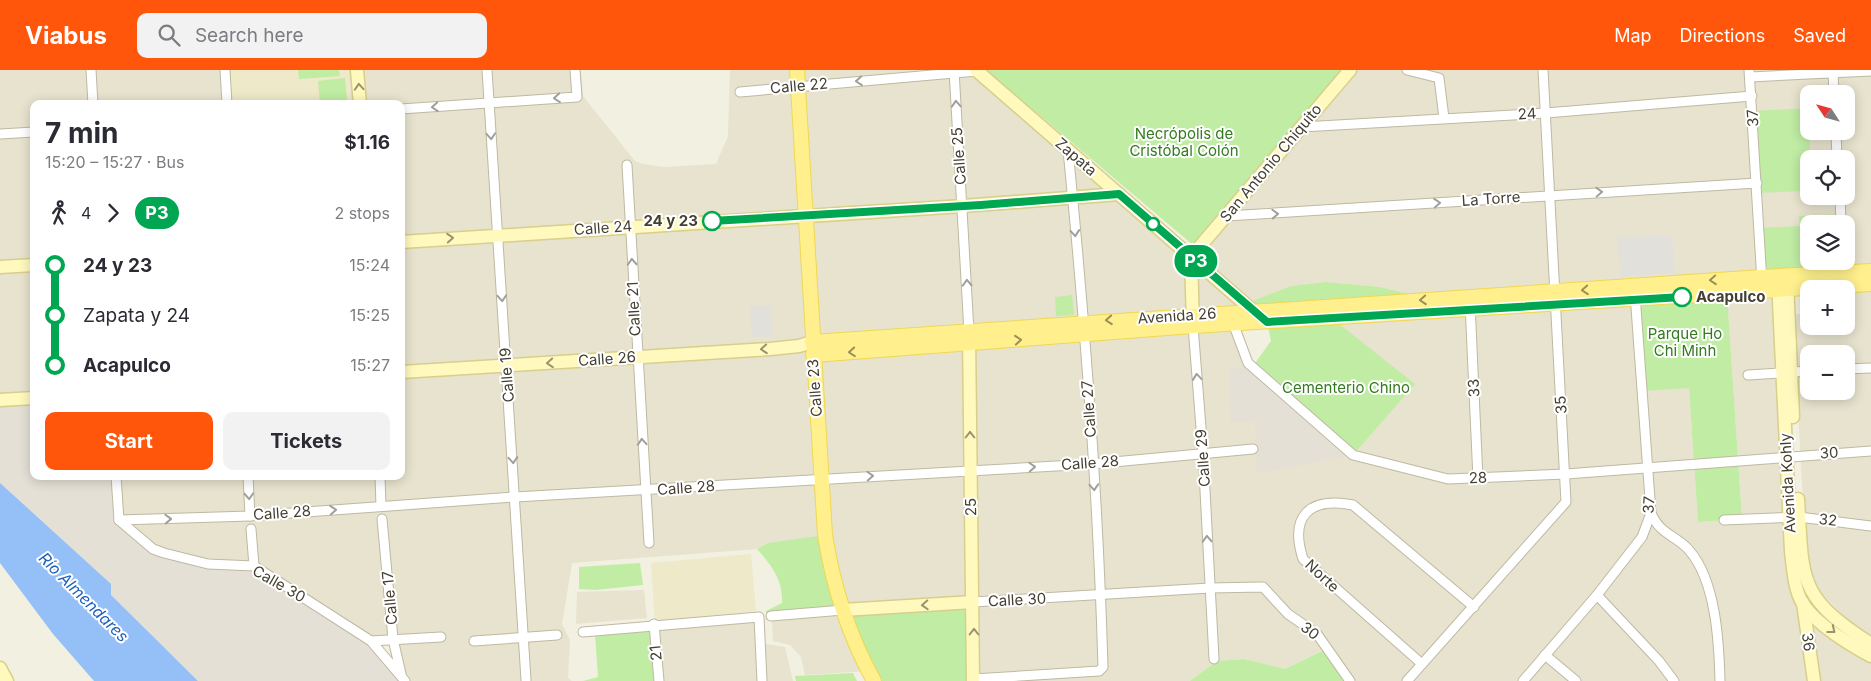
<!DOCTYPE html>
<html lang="en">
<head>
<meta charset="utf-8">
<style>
	:root { --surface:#fff; --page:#f2f2f3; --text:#2b2b33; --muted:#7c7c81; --accent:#ff560b }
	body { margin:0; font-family:Inter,sans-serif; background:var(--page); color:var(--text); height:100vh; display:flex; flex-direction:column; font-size:19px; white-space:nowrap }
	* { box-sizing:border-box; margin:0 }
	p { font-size:16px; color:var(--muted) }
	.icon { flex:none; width:28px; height:28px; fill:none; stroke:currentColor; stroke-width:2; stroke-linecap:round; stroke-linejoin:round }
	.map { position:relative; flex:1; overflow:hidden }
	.side { position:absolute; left:30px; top:30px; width:375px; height:380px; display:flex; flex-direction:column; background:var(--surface); border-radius:10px; box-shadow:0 2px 12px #0003 }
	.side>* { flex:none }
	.badge { padding:0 10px; border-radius:16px; font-size:18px; line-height:32px }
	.needle { width:32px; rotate:306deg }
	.fabs { position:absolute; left:1800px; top:15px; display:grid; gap:10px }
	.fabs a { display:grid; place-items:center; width:55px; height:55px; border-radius:10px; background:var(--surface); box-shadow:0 2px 12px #0003; font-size:25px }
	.map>.badge { position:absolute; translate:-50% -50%; box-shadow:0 0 0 2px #fff }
	.legs { display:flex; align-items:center; gap:8px; height:55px; padding:0 15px; font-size:16px }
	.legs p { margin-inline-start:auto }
	.overview { display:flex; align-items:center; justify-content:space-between; height:85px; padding:0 15px }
	h1 { font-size:28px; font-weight:700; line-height:38px }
	.button { display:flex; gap:10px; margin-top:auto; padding:10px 15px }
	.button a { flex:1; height:58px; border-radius:10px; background:var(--accent); color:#fff; font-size:20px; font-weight:700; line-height:58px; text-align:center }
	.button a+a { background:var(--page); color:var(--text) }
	ul { padding:0 15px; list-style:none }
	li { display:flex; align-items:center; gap:18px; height:50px; font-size:19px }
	li i { display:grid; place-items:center; width:8px; height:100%; margin:0 6px; background:currentColor }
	li i::after { content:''; width:12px; height:12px; margin:-6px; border:4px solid; border-radius:50%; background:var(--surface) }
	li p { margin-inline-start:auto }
	li:first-child i { background:linear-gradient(#0000 50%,currentColor 0) }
	li:last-child i { background:linear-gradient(currentColor 50%,#0000 0) }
	header { display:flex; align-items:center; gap:30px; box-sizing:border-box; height:70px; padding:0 25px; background:var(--accent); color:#fff }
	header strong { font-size:24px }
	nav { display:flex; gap:28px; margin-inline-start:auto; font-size:18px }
	.search { width:350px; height:45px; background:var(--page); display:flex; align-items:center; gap:12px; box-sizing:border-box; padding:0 18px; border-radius:10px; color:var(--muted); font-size:19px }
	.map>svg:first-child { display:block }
	.residential { fill:#e7e3ce; fill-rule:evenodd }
	.industrial { fill:#e4e0d6 }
	.education { fill:#ede9c9 }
	.green { fill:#c0eca4 }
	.parking { fill:#e2e0da }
	.water { fill:#95c0f7 }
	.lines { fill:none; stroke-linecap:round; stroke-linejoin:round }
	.street-casing { stroke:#beb9a3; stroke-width:11 }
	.secondary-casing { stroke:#d7cf8b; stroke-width:15 }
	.primary-casing { stroke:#efd852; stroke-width:16 }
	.street { stroke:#fff; stroke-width:9 }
	.secondary { stroke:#fff9be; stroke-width:12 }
	.primary { stroke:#fff08d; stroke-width:14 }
	.oneway { stroke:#a29f98 }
	.oneway2 { stroke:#989370 }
	.oneway3 { stroke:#988f5a }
	.line-1-casing { stroke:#fff; stroke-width:11 }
	.line-1 { stroke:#00a651; stroke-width:8 }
	.stop-1-dot { fill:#fff; stroke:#00a651; stroke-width:2.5 }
	.labels { text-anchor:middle; stroke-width:4; stroke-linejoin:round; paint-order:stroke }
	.street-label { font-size:15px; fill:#443f31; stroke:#fff }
	.park-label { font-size:15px; fill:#347a20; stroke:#fff }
	.stop-label { font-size:15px; font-weight:bold; fill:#443f31; stroke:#fff; text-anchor:end }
	.water-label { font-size:16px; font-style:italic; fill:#2161b9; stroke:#fff }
</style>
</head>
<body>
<header>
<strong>Viabus</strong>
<div class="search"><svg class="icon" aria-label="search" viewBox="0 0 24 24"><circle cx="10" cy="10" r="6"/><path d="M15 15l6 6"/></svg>Search here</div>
<nav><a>Map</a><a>Directions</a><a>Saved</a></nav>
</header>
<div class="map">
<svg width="1871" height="611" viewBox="0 0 1871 611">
	<rect width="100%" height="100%" fill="#f2f0e0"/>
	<!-- residential -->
	<g class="residential">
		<path d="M0,0H581L583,26L635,91L643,94L664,97L716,94L728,66L730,0H976L1191,186L1350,0H1871V201L1844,203L1843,191H1846V154H1841V144L1800,146V156L1762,207L1430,229L1380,217L1326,212L1291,216L1233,253L1248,293L1353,385L1329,248L1636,230L1689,318L1698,452L1742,449L1727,224L1779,219L1791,509L1813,611H1348L1327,578L1285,599L1244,589L1217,591L1190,611H973L868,601L805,605L801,587L790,575L773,571L772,549L833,540L768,473L757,479L572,493L562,554L570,570L568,608L572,611H405L393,569L371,571L164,483L119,450L116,406H401V34H34V328L0,330ZM1809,24H1846V61H1809ZM1809,89H1846V126H1809Z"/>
		<path d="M1871,218V566L1854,556L1824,526L1812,508L1806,490L1793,244H1809V256H1846V219ZM1809,284H1846V321H1809Z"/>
		<path d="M644,520L647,548L576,554L577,522Z"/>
		<path d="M759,547L765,574L785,577L793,611H659L654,554Z"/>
		<path d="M1814,553L1871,590V611H1818Z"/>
	</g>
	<!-- industrial -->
	<g class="industrial">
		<path d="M1248,297L1345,387L1257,403L1255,351L1231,352L1229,300Z"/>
		<path d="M34,328V406H116L119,450L164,483L254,496L371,571L405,611H198L110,525V514L0,414V330Z"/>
	</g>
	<!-- education -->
	<g class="education">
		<path d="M230,0H349L351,34H232Z"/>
		<path d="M751,484L756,541L655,554L651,493Z"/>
	</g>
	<!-- green -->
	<g class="green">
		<path d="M298,0H339L340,6L299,9Z"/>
		<path d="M986,0H1342L1193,175Z"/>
		<path d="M345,8L347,30L320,33L318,11Z"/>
		<path d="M1809,38V61H1836V65L1810,67L1809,113L1804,114V121L1757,123L1753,41Z"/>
		<path d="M1841,144V154H1809V191H1843L1844,203L1762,207L1760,158L1800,156L1799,146Z"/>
		<path d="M1326,212L1380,217L1430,229L1253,241L1245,234L1291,216Z"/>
		<path d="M1727,224L1742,449L1698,452L1689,318L1642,321L1636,230Z"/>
		<path d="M1072,225L1074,245L1056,246L1055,227Z"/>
		<path d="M1329,248L1343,257L1415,314L1353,385L1253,296L1271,271L1267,252Z"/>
		<path d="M825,465L843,540L973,532V611H874L843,540L766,547V541L782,533C783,510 772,496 757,479L768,473Z"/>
		<path d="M640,493L643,515L595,520L579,519V497Z"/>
		<path d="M650,561L654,611H583L598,607L595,564Z"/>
		<path d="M1328,578L1349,611H1190L1217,591L1244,589L1285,599Z"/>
		<path d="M853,603L857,611H796L795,606Z"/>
	</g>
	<!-- parking -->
	<g class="parking">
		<path d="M1672,165L1674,203L1620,207L1618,167Z"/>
		<path d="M771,236L772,266L752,267L750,237Z"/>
	</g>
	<!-- water -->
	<path class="water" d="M0,413L111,514V525L198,611H94L53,564L0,493Z"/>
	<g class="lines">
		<!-- street casing -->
		<g class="street-casing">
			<g id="street">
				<path d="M91,0L93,34"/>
				<path d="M225,0L227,34"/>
				<path d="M487,0L526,610"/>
				<path d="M954,0L969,262"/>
				<path d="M1407,0L1439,8L1444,48"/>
				<path d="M1749,0L1762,212"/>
				<path d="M1833,2L1834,24"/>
				<path d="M1750,7L1871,1"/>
				<path d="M740,22L977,1"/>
				<path d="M401,39L577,27L575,0"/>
				<path d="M1302,57L1546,43L1752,26"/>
				<path d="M1836,61L1837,89"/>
				<path d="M0,64L34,62"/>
				<path d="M627,95L649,473"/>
				<path d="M1840,126L1841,154"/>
				<path d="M1226,146L1757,113"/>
				<path d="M1470,234L1478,409"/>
				<path d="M1233,253L1248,293L1353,385L1448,409L1566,404L1871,381"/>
				<path d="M1193,256L1203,383L1214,589"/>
				<path d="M1846,299L1871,298"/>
				<path d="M1748,305L1809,301"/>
				<path d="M116,406L119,450"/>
				<path d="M248,406L250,446"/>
				<path d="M380,406L381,436"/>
				<path d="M1651,443C1660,465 1676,465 1689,480C1716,511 1719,572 1720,611"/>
				<path d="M382,449L393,569L401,604"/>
				<path d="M119,450L250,446L515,427L1092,394L1253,379"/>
				<path d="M119,450L153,479L164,483L208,494L254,496L371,571L405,611"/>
				<path d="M1724,450L1799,447L1871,456"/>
				<path d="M251,459L254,496"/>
				<path d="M1597,525L1659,591L1674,611"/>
				<path d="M973,532L1210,518L1263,517L1288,544L1317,564L1350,611"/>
				<path d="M771,546L843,540"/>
				<path d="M654,554L659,611"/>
				<path d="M583,562L759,547L762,611"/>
				<path d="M371,571L441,567"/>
				<path d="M474,571L557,565"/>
				<path d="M1545,585L1576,611"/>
				<path d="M1422,594L1303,489C1289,445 1310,427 1353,435L1474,537"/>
				<path d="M973,609L1099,601L1103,597C1098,424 1085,251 1068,80"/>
				<path d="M1407,611L1566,432L1543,0"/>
				<path d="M1523,611L1597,525L1642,467L1651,443L1635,224"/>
			</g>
		</g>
		<!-- secondary casing -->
		<g class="secondary-casing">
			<g id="secondary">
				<path d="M357,0L360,34"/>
				<path d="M976,0L1259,246"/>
				<path d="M401,172L963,136L1119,124"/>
				<path d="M1191,187L1350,0"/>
				<path d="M1191,187L1193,256"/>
				<path d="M0,197L34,195"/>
				<path d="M1787,209L1793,347"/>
				<path d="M1778,211L1791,481C1793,497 1794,520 1803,534C1816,554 1850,575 1871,586"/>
				<path d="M969,264L973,611"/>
				<path d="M401,302L770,279L799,276L812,272"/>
				<path d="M0,330L34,328"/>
				<path d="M1798,429C1803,511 1797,526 1871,574"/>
				<path d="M1803,533L1814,611"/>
				<path d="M843,540L973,532"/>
				<path d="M0,598L7,611"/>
			</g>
		</g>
		<!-- primary casing -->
		<g class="primary-casing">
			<g id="primary">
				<path d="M797,0L825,465C833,516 849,566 874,611"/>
				<path d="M812,272L1762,207L1871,201"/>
				<path d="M813,285L1193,256L1871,214"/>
			</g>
		</g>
		<!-- street -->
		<use href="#street" class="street"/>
		<!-- secondary -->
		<use href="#secondary" class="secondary"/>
		<!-- primary -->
		<use href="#primary" class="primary"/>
	</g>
	<!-- one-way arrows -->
	<defs><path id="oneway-chevron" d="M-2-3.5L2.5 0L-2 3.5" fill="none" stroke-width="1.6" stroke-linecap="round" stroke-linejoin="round" transform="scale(1.25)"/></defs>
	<g class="oneway">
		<use href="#oneway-chevron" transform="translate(859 11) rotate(175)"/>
		<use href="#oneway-chevron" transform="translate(557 28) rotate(175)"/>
		<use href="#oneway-chevron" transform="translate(956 34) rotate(-94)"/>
		<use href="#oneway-chevron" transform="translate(435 37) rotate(176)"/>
		<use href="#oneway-chevron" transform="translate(491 66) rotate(86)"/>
		<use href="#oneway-chevron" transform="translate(1599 122) rotate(-3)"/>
		<use href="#oneway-chevron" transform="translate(1437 133) rotate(-4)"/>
		<use href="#oneway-chevron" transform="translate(1275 144) rotate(-3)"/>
		<use href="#oneway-chevron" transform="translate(1075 163) rotate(85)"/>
		<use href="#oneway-chevron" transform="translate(632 192) rotate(-93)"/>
		<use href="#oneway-chevron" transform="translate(967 213) rotate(-93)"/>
		<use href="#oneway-chevron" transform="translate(502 228) rotate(86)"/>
		<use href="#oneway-chevron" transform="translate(1197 307) rotate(-95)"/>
		<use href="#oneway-chevron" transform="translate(642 372) rotate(-94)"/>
		<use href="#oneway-chevron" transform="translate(513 390) rotate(86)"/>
		<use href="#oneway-chevron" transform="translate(1032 397) rotate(-3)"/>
		<use href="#oneway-chevron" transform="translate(870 406) rotate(-3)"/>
		<use href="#oneway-chevron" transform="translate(1094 417) rotate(86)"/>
		<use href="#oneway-chevron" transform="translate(249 426) rotate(87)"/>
		<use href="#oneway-chevron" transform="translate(333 440) rotate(-4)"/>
		<use href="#oneway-chevron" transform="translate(168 449) rotate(-2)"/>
		<use href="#oneway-chevron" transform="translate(1207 469) rotate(-93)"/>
	</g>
	<g class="oneway2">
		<use href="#oneway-chevron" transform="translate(359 17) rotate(-94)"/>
		<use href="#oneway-chevron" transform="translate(450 168) rotate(-4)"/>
		<use href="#oneway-chevron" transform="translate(764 279) rotate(176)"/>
		<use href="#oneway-chevron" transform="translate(550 293) rotate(176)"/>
		<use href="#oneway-chevron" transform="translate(970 365) rotate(-90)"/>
		<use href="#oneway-chevron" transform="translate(925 535) rotate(177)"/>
		<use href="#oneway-chevron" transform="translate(1832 560) rotate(38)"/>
		<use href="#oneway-chevron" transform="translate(974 562) rotate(-90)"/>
	</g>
	<g class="oneway3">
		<use href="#oneway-chevron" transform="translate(1713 210) rotate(176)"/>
		<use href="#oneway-chevron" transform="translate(1585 220) rotate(176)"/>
		<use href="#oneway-chevron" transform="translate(1423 230) rotate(176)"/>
		<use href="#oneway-chevron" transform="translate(1109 250) rotate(176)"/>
		<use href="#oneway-chevron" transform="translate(1018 270) rotate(-5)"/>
		<use href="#oneway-chevron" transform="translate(852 282) rotate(176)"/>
	</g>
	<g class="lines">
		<!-- line-1 casing -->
		<g class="line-1-casing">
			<path id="line-1" d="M712,151L981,135L1119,124L1267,252L1682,227"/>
		</g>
		<!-- line-1 -->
		<use href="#line-1" class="line-1"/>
	</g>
	<!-- markers -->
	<g class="stop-1-dot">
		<circle cx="712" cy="151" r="9"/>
		<circle cx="1153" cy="154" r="6"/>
		<circle cx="1682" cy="227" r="9"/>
	</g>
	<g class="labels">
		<!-- street labels -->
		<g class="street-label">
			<text transform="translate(799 16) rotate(-5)" y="5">Calle 22</text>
			<text transform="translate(1527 44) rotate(-3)" y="5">24</text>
			<text transform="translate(1753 48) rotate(-94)" y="5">37</text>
			<text transform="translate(959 86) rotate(-94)" y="5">Calle 25</text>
			<text transform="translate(1076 87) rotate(41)" y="5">Zapata</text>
			<text transform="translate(1271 93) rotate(-50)" y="5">San Antonio Chiquito</text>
			<text transform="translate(1491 129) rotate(-4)" y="5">La Torre</text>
			<text transform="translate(603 158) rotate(-4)" y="5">Calle 24</text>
			<text transform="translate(634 239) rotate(-93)" y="5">Calle 21</text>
			<text transform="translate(1177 246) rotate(-4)" y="5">Avenida 26</text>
			<text transform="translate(607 289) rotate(-4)" y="5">Calle 26</text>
			<text transform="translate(507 305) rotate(-94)" y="5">Calle 19</text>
			<text transform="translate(815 318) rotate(-94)" y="5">Calle 23</text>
			<text transform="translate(1474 318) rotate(-93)" y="5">33</text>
			<text transform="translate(1561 335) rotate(-94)" y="5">35</text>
			<text transform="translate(1089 339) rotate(-94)" y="5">Calle 27</text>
			<text transform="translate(1829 383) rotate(-3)" y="5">30</text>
			<text transform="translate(1203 388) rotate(-94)" y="5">Calle 29</text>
			<text transform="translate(1090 393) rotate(-4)" y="5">Calle 28</text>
			<text transform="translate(1478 408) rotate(-2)" y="5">28</text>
			<text transform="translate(1788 413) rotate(-93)" y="5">Avenida Kohly</text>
			<text transform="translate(686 418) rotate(-4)" y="5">Calle 28</text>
			<text transform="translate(1649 435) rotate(-87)" y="5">37</text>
			<text transform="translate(971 437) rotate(-91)" y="5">25</text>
			<text transform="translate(282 443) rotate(-4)" y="5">Calle 28</text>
			<text transform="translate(1828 450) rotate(6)" y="5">32</text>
			<text transform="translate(1322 506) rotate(43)" y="5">Norte</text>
			<text transform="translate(279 514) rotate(30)" y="5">Calle 30</text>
			<text transform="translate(390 528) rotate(-95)" y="5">Calle 17</text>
			<text transform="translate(1017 530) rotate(-3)" y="5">Calle 30</text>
			<text transform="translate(1310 561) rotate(39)" y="5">30</text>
			<text transform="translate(1808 572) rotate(82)" y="5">36</text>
			<text transform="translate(656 583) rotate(-95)" y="5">21</text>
		</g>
		<!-- park labels -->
		<g class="park-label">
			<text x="1184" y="69">Necrópolis de<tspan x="1184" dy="17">Cristóbal Colón</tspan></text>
			<text x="1685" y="269">Parque Ho<tspan x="1685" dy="17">Chi Minh</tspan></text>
			<text x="1346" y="323">Cementerio Chino</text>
		</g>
		<!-- stop labels -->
		<g class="stop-label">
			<text x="698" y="156">24 y 23</text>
			<text x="1696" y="232" text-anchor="start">Acapulco</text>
		</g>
		<!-- water labels -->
		<g class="water-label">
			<text transform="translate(84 527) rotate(45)" y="6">Río Almendares</text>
		</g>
	</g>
</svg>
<div class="fabs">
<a><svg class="needle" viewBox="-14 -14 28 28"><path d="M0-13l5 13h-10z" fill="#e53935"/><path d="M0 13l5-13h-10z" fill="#7c7c81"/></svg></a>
<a><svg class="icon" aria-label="locate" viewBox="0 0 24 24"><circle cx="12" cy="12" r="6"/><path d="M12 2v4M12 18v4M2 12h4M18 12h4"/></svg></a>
<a><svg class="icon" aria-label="layers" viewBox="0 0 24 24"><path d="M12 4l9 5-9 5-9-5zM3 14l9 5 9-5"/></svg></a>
<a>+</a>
<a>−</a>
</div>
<b class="badge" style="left:1196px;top:191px;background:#00a651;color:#fff">P3</b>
<section class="side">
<div class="overview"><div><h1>7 min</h1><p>15:20 – 15:27 · Bus</p></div><b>$1.16</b></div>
<div class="legs"><svg class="icon" aria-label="walk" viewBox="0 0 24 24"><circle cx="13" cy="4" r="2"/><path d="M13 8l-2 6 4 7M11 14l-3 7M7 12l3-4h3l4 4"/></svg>4<svg class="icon" aria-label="forward" viewBox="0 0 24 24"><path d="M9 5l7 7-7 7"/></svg><b class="badge" style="background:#00a651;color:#fff">P3</b><p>2 stops</p></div>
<ul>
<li><i style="color:#00a651"></i><b>24 y 23</b><p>15:24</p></li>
<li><i style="color:#00a651"></i><span>Zapata y 24</span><p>15:25</p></li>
<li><i style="color:#00a651"></i><b>Acapulco</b><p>15:27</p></li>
</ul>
<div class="button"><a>Start</a><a>Tickets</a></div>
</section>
</div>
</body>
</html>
